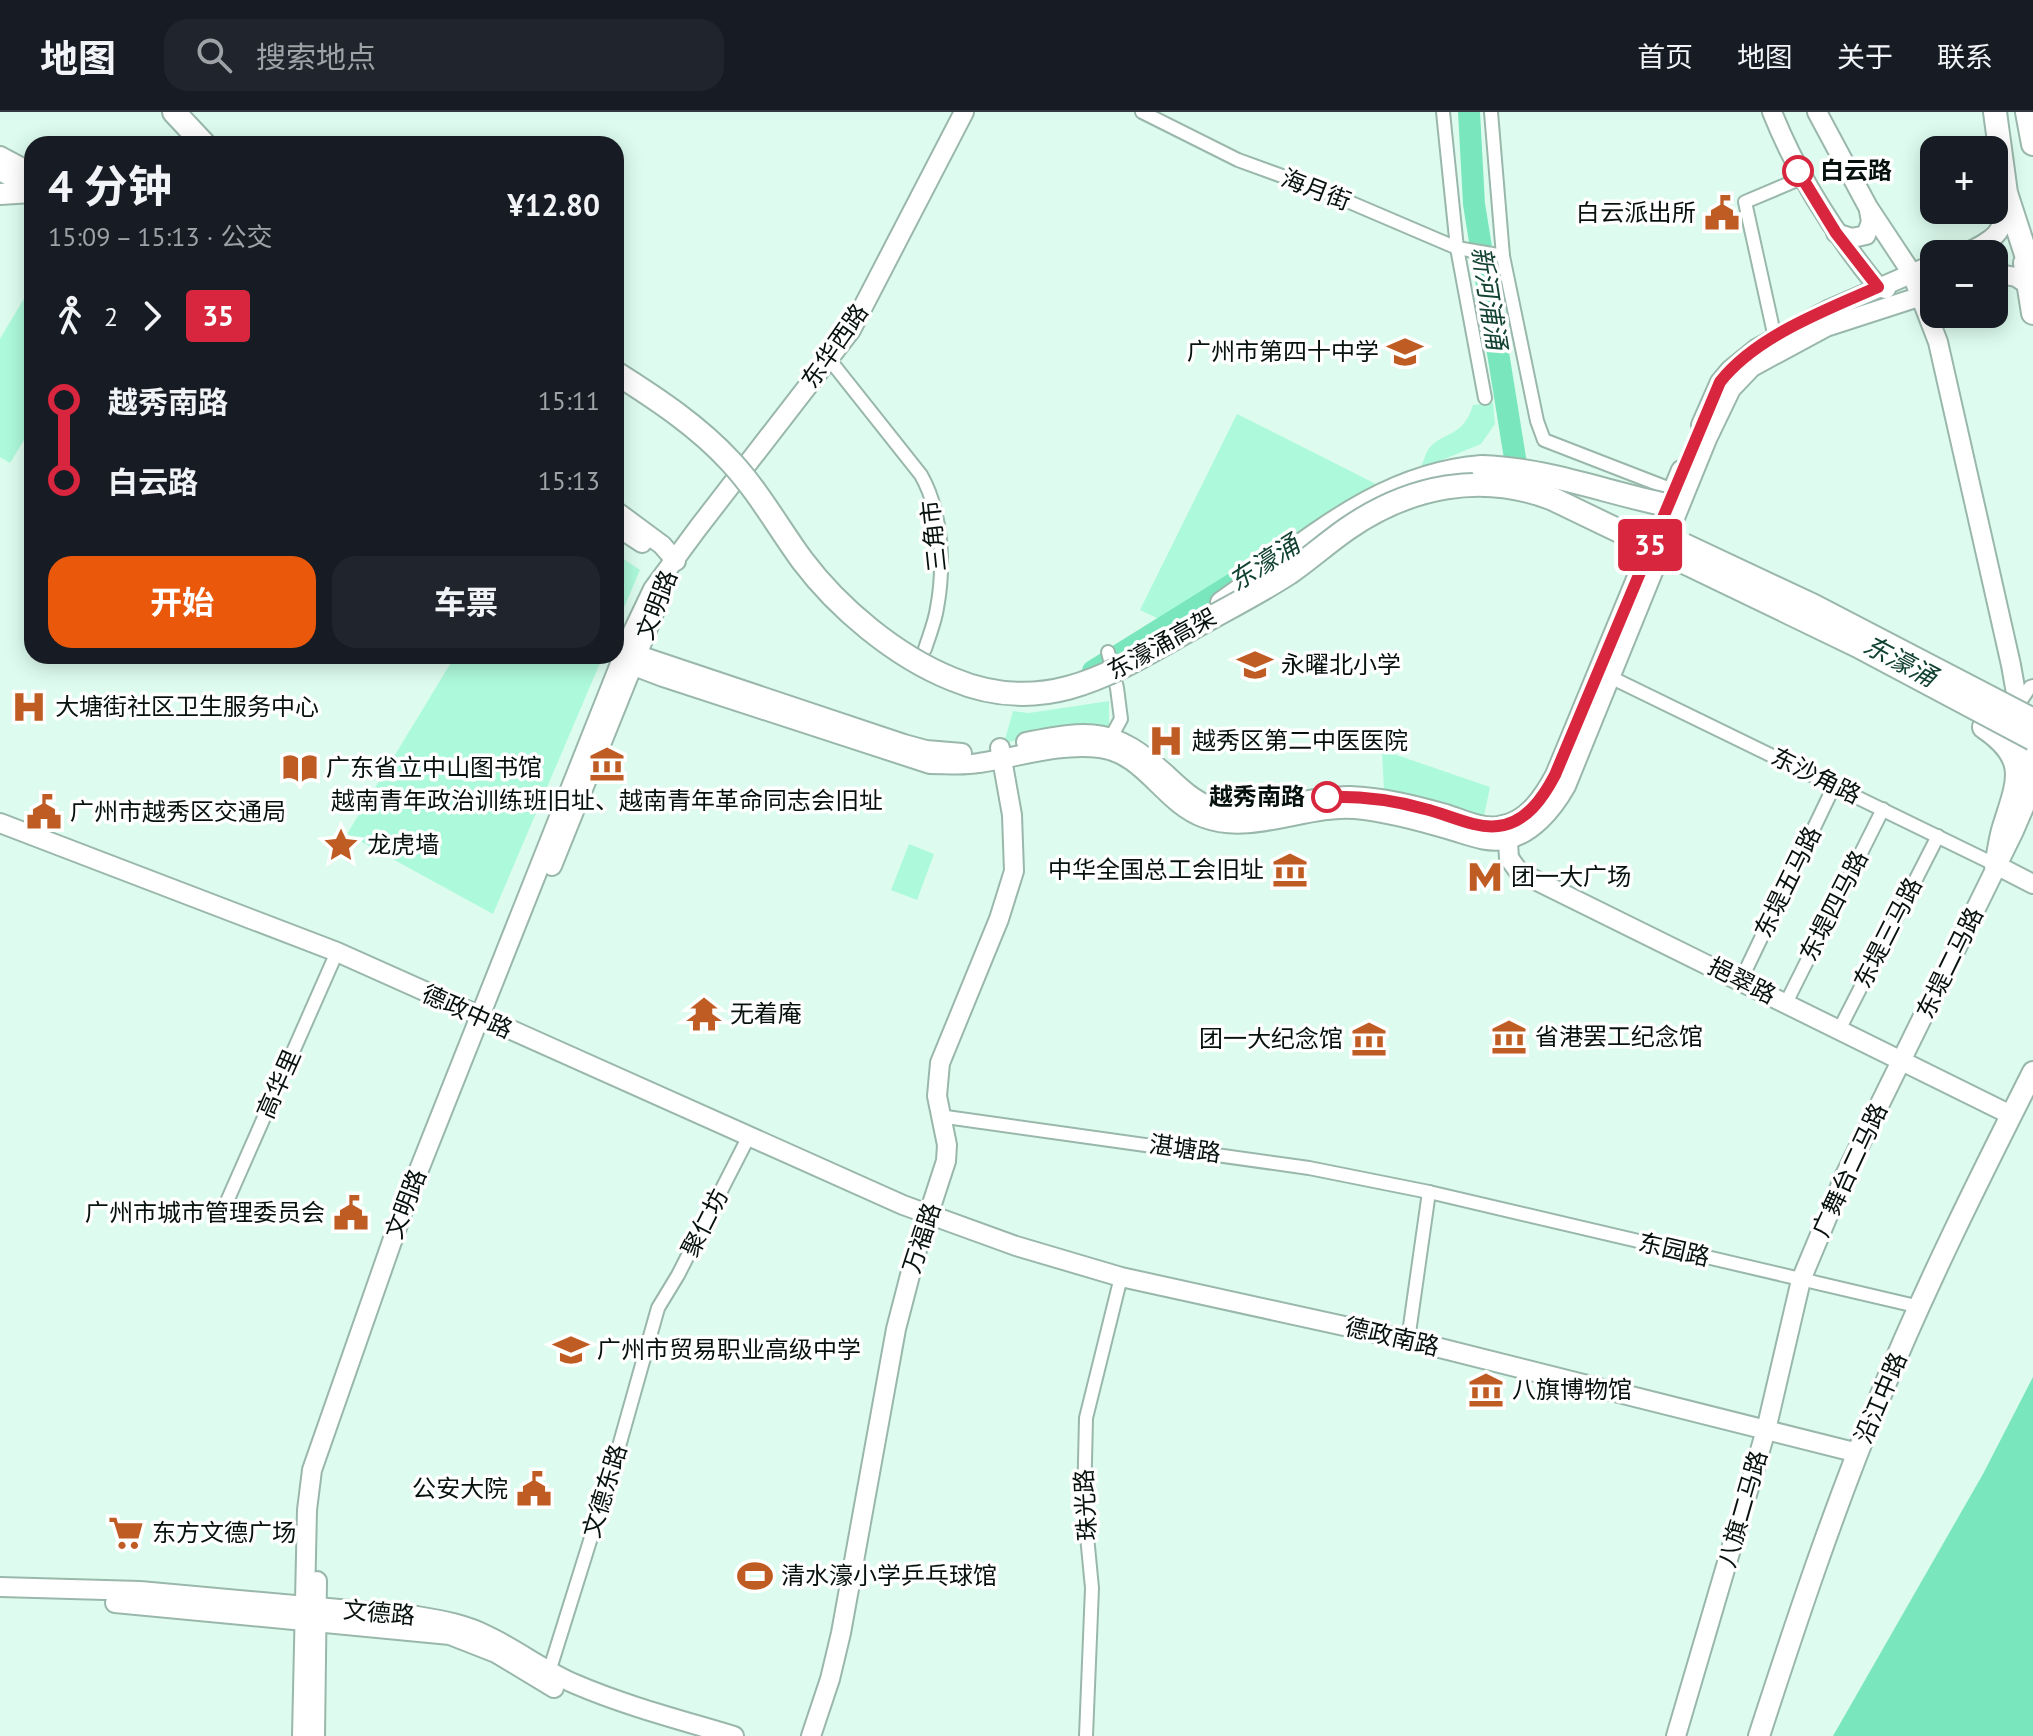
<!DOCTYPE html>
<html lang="zh">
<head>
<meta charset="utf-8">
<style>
	:root { --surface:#171b24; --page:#20242c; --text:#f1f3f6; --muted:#9ea1a6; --line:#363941; --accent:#ea580c }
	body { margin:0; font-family:"PT Sans","Noto Sans SC",sans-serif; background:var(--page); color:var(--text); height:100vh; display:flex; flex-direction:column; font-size:30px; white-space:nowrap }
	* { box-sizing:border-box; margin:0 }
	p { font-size:26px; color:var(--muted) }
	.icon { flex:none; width:44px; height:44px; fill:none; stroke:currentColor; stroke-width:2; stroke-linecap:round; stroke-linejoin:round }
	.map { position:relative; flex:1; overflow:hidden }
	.details { position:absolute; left:24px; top:24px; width:600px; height:528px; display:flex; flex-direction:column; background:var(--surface); border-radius:24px; box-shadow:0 4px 20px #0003 }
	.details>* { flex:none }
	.badge { padding:0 16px; border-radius:6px; font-size:28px; line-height:52px }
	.controls { position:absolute; left:1920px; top:24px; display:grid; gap:16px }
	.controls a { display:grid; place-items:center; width:88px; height:88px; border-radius:16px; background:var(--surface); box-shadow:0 4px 20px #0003; font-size:40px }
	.map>.badge { position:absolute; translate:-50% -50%; box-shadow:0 0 0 4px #fff }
	.legs { display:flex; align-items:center; gap:12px; height:88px; padding:0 24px; font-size:26px }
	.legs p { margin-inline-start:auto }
	.overview { display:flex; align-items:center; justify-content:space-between; height:136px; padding:0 24px }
	h1 { font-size:44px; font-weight:700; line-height:60px }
	.action { display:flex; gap:16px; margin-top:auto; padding:16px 24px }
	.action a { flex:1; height:92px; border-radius:24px; background:var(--accent); color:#fff; font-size:32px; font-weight:700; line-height:92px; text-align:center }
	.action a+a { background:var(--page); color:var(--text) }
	ul { padding:0 24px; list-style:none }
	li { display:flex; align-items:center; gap:28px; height:80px; font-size:30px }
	li i { display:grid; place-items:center; width:12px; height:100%; margin:0 10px; background:currentColor }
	li i::after { content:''; width:20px; height:20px; margin:-10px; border:6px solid; border-radius:50%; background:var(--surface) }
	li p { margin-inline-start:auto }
	li:first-child i { background:linear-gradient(#0000 50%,currentColor 0) }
	li:last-child i { background:linear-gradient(currentColor 50%,#0000 0) }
	header { display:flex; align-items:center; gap:48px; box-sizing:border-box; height:112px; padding:0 40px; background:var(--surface); border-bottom:2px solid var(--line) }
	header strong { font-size:38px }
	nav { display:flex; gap:44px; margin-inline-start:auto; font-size:28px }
	.search { width:560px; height:72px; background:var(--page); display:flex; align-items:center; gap:20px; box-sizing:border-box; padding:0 28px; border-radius:24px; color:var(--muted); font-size:30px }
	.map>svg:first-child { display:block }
	.green { fill:#adf9db }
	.water { fill:#7ae6be }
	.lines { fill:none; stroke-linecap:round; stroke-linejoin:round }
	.river { stroke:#7ae6be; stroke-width:22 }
	.street-casing { stroke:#9ab7ab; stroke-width:16 }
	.secondary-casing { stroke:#9ab7ab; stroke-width:22 }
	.primary-casing { stroke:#9ab7ab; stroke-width:24 }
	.highway-casing { stroke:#9ab7ab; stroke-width:26 }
	.street { stroke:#fff; stroke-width:12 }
	.secondary { stroke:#fff; stroke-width:18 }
	.primary { stroke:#fff; stroke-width:20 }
	.highway { stroke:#fff; stroke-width:22 }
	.highway-bridge-casing { stroke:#9ab7ab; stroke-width:26; stroke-linecap:butt }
	.highway-bridge { stroke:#fff; stroke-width:22 }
	.line-1-casing { stroke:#fff; stroke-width:18 }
	.line-1 { stroke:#d7263d; stroke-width:12 }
	.stop-1-dot { fill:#fff; stroke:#d7263d; stroke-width:4 }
	.labels { text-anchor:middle; stroke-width:7; stroke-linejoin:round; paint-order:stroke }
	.stop-label { font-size:24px; font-weight:bold; fill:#07110d; stroke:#fff; text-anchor:start }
	.street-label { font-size:24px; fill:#07110d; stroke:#fff }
	.poi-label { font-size:24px; fill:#07110d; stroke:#fff; text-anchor:start }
	.water-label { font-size:26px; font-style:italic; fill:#124232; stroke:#fff }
</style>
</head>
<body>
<header>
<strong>地图</strong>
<div class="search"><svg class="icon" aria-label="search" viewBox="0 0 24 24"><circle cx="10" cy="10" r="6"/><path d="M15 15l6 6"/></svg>搜索地点</div>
<nav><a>首页</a><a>地图</a><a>关于</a><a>联系</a></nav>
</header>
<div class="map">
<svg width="2033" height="1624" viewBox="0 0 2033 1624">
	<rect width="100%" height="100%" fill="#ddfcef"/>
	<!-- green -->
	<g class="green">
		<path d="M32,173V315L10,351L0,345V227Z"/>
		<path d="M1493,291L1495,312L1481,332L1420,357C1423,351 1425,343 1428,338C1441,319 1463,327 1473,293Z"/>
		<path d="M1237,302L1378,373L1316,408L1161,508L1140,498Z"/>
		<path d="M616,442L640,458L616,514Z"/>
		<path d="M455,544H603L493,802L347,722Z"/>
		<path d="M1109,589V616L1076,615L1004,631L1013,599L1029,601Z"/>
		<path d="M1382,638L1490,675L1484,704L1384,678Z"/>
		<path d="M909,732L934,742L917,788L891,778Z"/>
	</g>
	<!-- water -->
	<path class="water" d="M2033,1265V1624H1833L1983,1362Z"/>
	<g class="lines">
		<!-- river -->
		<g class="river">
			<path d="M1469,0L1474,92L1519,371"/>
			<path d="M1093,559L1236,470"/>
		</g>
		<!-- street casing -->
		<g class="street-casing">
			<g id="street">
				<path d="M1142,0L1238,48L1326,80L1457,136L1503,144"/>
				<path d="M1443,0L1457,136L1485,286"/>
				<path d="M1491,0L1503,144L1537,309L1544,328L1673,378"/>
				<path d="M1775,226L1745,90L1802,66"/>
				<path d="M829,247L921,363C942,400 945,453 937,496C935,510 929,524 925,537"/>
				<path d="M1108,540L1117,576L1121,607L1111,625"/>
				<path d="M1604,562L1996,753"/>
				<path d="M2018,593L2030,575L2033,574"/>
				<path d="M1741,868L1835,672"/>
				<path d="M1786,891L1883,697"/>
				<path d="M1839,918L1938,724"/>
				<path d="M939,1004L1309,1056L1429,1080L1920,1195"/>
				<path d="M221,1103L337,840"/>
				<path d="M1408,1228L1429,1080"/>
				<path d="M549,1560L614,1352L658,1196L678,1163L749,1024"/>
				<path d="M1086,1624L1092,1476L1084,1393L1086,1306L1121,1165"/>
			</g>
		</g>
		<!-- secondary casing -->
		<g class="secondary-casing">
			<g id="secondary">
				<path d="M1772,0C1798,65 1834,121 1878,175L1886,177"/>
				<path d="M1817,0L1868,95L1911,160L1938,230L2011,553L2029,655V677"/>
				<path d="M0,44L32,61"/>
				<path d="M0,59L32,76"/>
				<path d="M1836,121L1852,126L1866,123L1871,110L1869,98"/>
				<path d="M1964,142C1993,128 2006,122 2006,88"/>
				<path d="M1994,161L2016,165L2033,176"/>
				<path d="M1701,313L1720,270L1730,258L1756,237L1830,197L1934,152"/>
				<path d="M616,399L662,433L676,449"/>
				<path d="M616,414L642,431"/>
				<path d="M624,543L634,554L663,565L930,652C947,652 963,654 979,651C1019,645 1059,631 1100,636C1145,642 1163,691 1204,706C1252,724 1306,693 1355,697C1387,700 1420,709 1450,718C1468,723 1485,731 1504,728C1532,723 1553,697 1566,674L1707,327L1731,277L1752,255L1826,215L1934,180"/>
				<path d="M627,543H638L904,632L926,638L962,641"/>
				<path d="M1026,630C1092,617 1114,615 1166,662C1179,674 1193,688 1210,694C1246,706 1309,683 1350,684C1382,685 1414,693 1446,702C1462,707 1482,717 1499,714C1527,710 1543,685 1555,663L1681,358"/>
				<path d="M0,711L337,840L903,1093L1016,1134L1121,1165L1408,1228L1858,1341"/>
				<path d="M1507,715L1509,746L1519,760L2011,1003"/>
				<path d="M1996,753L2033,772"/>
				<path d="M552,754L656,496"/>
				<path d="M0,1475L140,1479L417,1504C441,1508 466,1512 488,1524C518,1538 544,1559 575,1572C626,1594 681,1608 734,1624"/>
				<path d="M115,1491L450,1523L496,1541L554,1576"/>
				<path d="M302,1624L307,1398L312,1358L403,1098L633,519L653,477L698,416L851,218L964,0"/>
				<path d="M315,1624L317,1469"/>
				<path d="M811,1624L830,1567L841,1521L896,1217L915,1144L946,1049L947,1033L937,984L940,951L999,807L1014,759L1012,703L1000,636"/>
				<path d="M1676,1624L1766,1318L1801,1168L1845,1063L2014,719L2029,684L2033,665"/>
			</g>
		</g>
		<!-- primary casing -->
		<g class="primary-casing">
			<g id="primary">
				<path d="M0,82L32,80"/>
				<path d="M1759,1624C1796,1510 1834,1396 1880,1285C1925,1175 1979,1067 2033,960"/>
			</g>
		</g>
		<!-- highway casing -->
		<g class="highway-casing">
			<g id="highway">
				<path d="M174,0L204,32"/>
				<path d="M1995,0L2006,81L2033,164"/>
				<path d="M2027,0L2033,32"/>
				<path d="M2025,151L2033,201"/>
				<path d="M1222,491C1304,434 1377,363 1482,355"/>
				<path d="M1984,615C2031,647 2018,670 2004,715C2000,727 1999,741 1996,753"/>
			</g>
		</g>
		<!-- street -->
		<use href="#street" class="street"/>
		<!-- secondary -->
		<use href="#secondary" class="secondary"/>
		<!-- primary -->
		<use href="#primary" class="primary"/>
		<!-- highway -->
		<use href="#highway" class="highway"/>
		<!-- highway-bridge casing -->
		<g class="highway-bridge-casing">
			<g id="highway-bridge">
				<path d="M616,261C657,287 698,314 731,350C758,379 778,415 802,448C838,496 895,544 952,567C1044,606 1111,562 1189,518C1222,499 1257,482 1289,461C1309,447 1327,431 1347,417C1409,374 1482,359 1553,387L1858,534L2033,627"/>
				<path d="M1482,355C1546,357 1604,380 1667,393"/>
				<path d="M1684,433L1814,494L2033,608"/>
			</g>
		</g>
		<!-- highway-bridge -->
		<use href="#highway-bridge" class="highway-bridge"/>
	</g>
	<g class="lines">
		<!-- line-1 casing -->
		<g class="line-1-casing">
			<path id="line-1" d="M1327,685C1361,684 1393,688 1425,697C1447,702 1475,717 1498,714C1526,711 1543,686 1555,663L1720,270C1756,224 1826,198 1878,175L1836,121L1798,59"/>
		</g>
		<!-- line-1 -->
		<use href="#line-1" class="line-1"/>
	</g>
	<!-- icons -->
	<defs>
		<g id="civic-bare" transform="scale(2.76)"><path d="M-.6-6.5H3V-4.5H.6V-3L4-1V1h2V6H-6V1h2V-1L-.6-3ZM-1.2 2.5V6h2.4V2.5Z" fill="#bf5c23" stroke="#fff" stroke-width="2.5" paint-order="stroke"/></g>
		<g id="school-bare" transform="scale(2.76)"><path d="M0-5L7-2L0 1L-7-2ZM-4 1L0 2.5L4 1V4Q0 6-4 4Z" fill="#bf5c23" stroke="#fff" stroke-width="2.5" paint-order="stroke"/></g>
		<g id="hospital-bare" transform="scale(2.76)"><path d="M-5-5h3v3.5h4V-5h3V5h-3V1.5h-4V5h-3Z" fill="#bf5c23" stroke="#fff" stroke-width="2.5" paint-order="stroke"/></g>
		<g id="museum-bare" transform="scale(2.76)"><path d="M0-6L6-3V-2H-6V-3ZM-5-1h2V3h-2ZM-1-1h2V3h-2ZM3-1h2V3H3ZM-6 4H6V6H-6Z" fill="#bf5c23" stroke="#fff" stroke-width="2.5" paint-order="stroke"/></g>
		<g id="library-bare" transform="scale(2.76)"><path d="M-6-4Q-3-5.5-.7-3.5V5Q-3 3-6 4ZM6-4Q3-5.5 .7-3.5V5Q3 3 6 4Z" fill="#bf5c23" stroke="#fff" stroke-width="2.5" paint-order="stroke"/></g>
		<g id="sight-bare" transform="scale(2.76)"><path d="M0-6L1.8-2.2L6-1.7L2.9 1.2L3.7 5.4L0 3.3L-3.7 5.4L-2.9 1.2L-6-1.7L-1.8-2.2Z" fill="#bf5c23" stroke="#fff" stroke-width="2.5" paint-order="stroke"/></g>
		<g id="metro-bare" transform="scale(2.76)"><path d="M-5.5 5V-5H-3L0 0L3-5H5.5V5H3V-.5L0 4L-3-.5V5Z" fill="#bf5c23" stroke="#fff" stroke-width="2.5" paint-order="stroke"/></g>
		<g id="temple-bare" transform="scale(2.76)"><path d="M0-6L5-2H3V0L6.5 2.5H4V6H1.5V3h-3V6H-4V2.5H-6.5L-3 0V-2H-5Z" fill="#bf5c23" stroke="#fff" stroke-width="2.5" paint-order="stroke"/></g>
		<g id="supermarket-bare" transform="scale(2.76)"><path d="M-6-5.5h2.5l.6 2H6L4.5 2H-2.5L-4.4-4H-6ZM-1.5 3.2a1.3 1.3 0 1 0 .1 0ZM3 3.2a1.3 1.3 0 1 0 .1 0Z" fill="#bf5c23" stroke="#fff" stroke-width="2.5" paint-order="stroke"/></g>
		<g id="stadium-bare" transform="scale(2.76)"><path d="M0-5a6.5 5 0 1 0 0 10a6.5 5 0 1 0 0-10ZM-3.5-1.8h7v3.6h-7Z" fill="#bf5c23" stroke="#fff" stroke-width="2.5" paint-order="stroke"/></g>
	</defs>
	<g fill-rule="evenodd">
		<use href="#civic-bare" x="1722" y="101"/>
		<use href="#school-bare" x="1405" y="240"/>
		<use href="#school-bare" x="1255" y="553"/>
		<use href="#hospital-bare" x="29" y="595"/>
		<use href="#hospital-bare" x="1166" y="629"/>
		<use href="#museum-bare" x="607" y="652"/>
		<use href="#library-bare" x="300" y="656"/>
		<use href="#civic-bare" x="44" y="700"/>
		<use href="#sight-bare" x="341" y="733"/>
		<use href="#museum-bare" x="1290" y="758"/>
		<use href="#metro-bare" x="1485" y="765"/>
		<use href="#temple-bare" x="704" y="902"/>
		<use href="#museum-bare" x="1509" y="925"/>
		<use href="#museum-bare" x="1369" y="927"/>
		<use href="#civic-bare" x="351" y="1101"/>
		<use href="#school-bare" x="571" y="1238"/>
		<use href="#museum-bare" x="1486" y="1278"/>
		<use href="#civic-bare" x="534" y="1377"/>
		<use href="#supermarket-bare" x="126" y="1421"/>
		<use href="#stadium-bare" x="755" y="1464"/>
	</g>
	<!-- markers -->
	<g class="stop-1-dot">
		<circle cx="1798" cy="59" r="14"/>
		<circle cx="1327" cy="685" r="14"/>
	</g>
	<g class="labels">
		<!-- stop labels -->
		<g class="stop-label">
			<text x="1820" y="67">白云路</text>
			<text x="1305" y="693" text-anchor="end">越秀南路</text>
		</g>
		<!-- street labels -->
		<g class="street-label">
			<text transform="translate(1316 78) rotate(21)" y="8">海月街</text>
			<text transform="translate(835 234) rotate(-55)" y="8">东华西路</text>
			<text transform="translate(934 424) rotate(-96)" y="8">三角市</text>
			<text transform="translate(657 493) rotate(-69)" y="8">文明路</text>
			<text transform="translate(1162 532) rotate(-29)" y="8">东濠涌高架</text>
			<text transform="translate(1816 664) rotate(26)" y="8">东沙角路</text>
			<text transform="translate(1788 770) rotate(-64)" y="8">东堤五马路</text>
			<text transform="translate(1834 794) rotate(-63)" y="8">东堤四马路</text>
			<text transform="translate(1888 821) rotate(-63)" y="8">东堤三马路</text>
			<text transform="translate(1950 851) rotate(-64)" y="8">东堤二马路</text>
			<text transform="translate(1742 869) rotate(27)" y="8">挹翠路</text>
			<text transform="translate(467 900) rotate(24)" y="8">德政中路</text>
			<text transform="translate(279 972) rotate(-66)" y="8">高华里</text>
			<text transform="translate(1185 1037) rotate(8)" y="8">湛塘路</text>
			<text transform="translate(1850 1058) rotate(-65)" y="8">广舞台二马路</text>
			<text transform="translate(406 1092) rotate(-69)" y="8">文明路</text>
			<text transform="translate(705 1111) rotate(-63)" y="8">聚仁坊</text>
			<text transform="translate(922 1126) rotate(-72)" y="8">万福路</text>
			<text transform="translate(1674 1138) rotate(13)" y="8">东园路</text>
			<text transform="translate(1392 1225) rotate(13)" y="8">德政南路</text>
			<text transform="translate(1881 1286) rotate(-67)" y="8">沿江中路</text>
			<text transform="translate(605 1379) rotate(-73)" y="8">文德东路</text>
			<text transform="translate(1086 1393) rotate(-93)" y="8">珠光路</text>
			<text transform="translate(1743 1397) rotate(-74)" y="8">八旗二马路</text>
			<text transform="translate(379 1501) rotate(5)" y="8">文德路</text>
		</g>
		<!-- poi labels -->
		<g class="poi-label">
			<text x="1696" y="109" text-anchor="end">白云派出所</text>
			<text x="1379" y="248" text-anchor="end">广州市第四十中学</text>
			<text x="1281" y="561">永曜北小学</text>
			<text x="55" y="603">大塘街社区卫生服务中心</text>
			<text x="1192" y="637">越秀区第二中医医院</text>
			<text x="326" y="664">广东省立中山图书馆</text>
			<text x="607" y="697" text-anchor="middle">越南青年政治训练班旧址、越南青年革命同志会旧址</text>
			<text x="70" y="708">广州市越秀区交通局</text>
			<text x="367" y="741">龙虎墙</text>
			<text x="1264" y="766" text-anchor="end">中华全国总工会旧址</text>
			<text x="1511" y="773">团一大广场</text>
			<text x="730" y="910">无着庵</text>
			<text x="1535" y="933">省港罢工纪念馆</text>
			<text x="1343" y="935" text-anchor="end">团一大纪念馆</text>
			<text x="325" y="1109" text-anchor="end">广州市城市管理委员会</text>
			<text x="597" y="1246">广州市贸易职业高级中学</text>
			<text x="1512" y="1286">八旗博物馆</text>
			<text x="508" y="1385" text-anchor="end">公安大院</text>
			<text x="152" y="1429">东方文德广场</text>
			<text x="781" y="1472">清水濠小学乒乓球馆</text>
		</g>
		<!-- water labels -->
		<g class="water-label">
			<text transform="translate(1489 186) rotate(81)" y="9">新河浦涌</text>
			<text transform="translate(1264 451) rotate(-33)" y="9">东濠涌</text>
			<text transform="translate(1900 549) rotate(28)" y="9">东濠涌</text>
		</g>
	</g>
</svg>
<div class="controls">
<a>+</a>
<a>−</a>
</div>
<b class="badge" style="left:1650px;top:433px;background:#d7263d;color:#fff">35</b>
<section class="details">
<div class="overview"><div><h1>4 分钟</h1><p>15:09 – 15:13 · 公交</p></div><b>¥12.80</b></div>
<div class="legs"><svg class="icon" aria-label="walk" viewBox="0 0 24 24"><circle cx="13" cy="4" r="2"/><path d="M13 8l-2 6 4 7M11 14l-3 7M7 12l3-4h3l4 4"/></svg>2<svg class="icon" aria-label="forward" viewBox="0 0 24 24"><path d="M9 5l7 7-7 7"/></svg><b class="badge" style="background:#d7263d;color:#fff">35</b></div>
<ul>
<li><i style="color:#d7263d"></i><b>越秀南路</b><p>15:11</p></li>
<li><i style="color:#d7263d"></i><b>白云路</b><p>15:13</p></li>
</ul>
<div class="action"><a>开始</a><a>车票</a></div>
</section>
</div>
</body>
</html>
